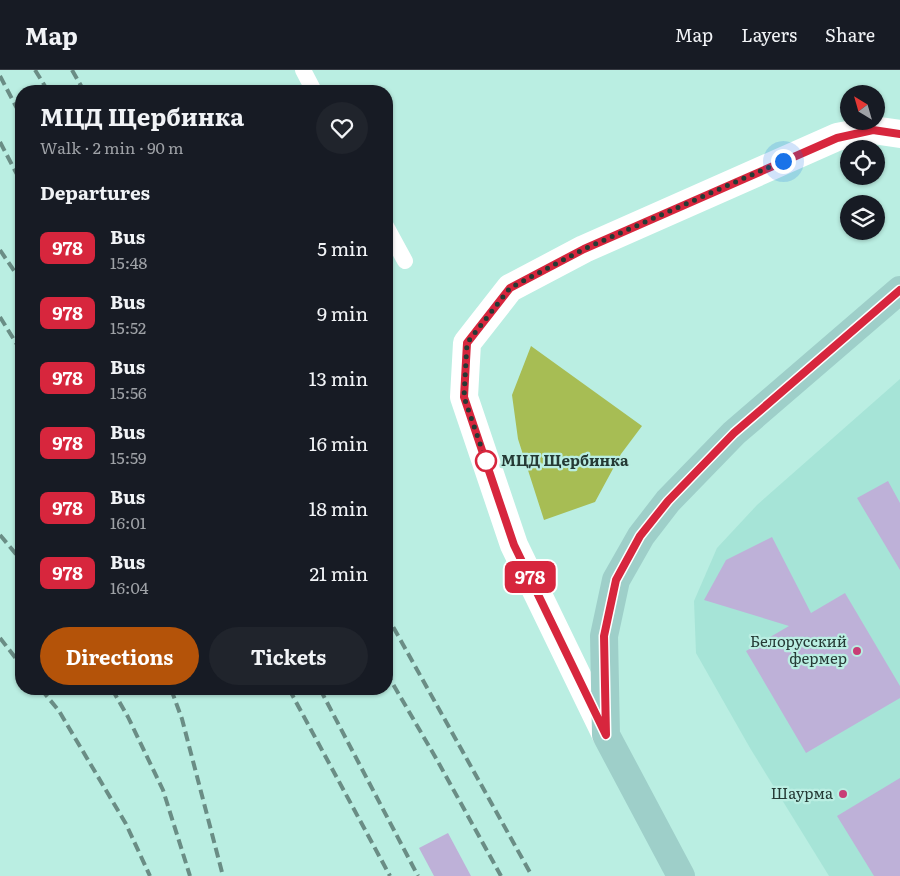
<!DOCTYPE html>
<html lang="en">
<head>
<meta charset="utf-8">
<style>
	:root { --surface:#171b24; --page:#20242c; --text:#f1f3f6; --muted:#9ea1a6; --line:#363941; --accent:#b45309 }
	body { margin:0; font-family:Literata,serif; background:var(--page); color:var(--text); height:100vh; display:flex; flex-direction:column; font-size:19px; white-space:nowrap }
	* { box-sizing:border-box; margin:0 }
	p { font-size:16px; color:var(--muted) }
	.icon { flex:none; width:28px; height:28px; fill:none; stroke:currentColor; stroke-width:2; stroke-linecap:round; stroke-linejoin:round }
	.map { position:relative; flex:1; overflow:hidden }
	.panel { position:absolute; left:15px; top:15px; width:378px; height:610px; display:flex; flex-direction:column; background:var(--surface); border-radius:20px; box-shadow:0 1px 4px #0004 }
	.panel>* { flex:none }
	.badge { padding:0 10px; border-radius:8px; font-size:18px; line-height:32px }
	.needle { width:32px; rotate:323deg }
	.fabs { position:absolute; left:840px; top:15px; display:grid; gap:10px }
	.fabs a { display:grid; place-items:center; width:45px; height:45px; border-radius:50%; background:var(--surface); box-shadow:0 1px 4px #0004; font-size:25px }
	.you { position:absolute; width:25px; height:25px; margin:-12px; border:4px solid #fff; border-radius:50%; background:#1a73e8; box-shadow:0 0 0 8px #1a73e833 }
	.map>.badge { position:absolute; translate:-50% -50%; box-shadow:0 0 0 2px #fff }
	h2 { padding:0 25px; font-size:19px; line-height:45px }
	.round { display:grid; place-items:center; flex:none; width:52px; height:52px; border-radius:26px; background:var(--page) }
	.summary { display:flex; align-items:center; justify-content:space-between; height:85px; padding:0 25px }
	h1 { font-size:24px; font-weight:700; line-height:38px }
	.button { display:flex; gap:10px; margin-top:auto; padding:10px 25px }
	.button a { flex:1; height:58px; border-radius:30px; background:var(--accent); color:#fff; font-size:20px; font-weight:700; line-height:58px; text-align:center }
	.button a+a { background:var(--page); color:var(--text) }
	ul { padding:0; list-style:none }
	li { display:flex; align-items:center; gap:15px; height:65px; padding:0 25px }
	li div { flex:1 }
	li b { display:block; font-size:19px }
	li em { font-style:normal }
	li .badge { min-width:55px; font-weight:700; text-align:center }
	header { display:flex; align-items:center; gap:30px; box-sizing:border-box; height:70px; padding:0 25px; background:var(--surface); border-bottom:1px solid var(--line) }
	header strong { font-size:24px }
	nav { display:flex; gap:28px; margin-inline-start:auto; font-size:18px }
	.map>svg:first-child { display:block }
	.built { fill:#a6e4d7 }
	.green { fill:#a7bd54 }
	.building { fill:#beb1d8 }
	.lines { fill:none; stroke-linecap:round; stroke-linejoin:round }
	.service { stroke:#fff; stroke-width:16 }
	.minor { stroke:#fff; stroke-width:28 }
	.secondary { stroke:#9ecfc9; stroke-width:28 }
	.rail { stroke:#6a8d85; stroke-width:4; stroke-dasharray:10 5; stroke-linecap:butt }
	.line-casing { stroke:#fff; stroke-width:11 }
	.line { stroke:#d7263d; stroke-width:8 }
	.walk { stroke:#253a35; stroke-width:5; stroke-dasharray:0 9 }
	.stop-dot { fill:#fff; stroke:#d7263d; stroke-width:2.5 }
	.poi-dot { fill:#c83e76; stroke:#baeee2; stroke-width:2 }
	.labels { text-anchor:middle; stroke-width:4.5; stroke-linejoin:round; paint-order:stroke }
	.stop-label { font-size:15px; font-weight:bold; fill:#253a35; stroke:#baeee2; text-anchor:start }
	.poi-label { font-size:15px; fill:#253a35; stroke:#baeee2; text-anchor:end }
</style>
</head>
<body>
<header>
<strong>Map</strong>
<nav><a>Map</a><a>Layers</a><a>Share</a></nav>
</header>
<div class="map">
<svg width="900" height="806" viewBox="0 0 900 806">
	<rect width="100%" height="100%" fill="#baeee2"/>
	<!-- built -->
	<path class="built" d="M900,309V806H829L750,678L696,583L694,531L717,478L757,435Z"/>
	<!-- green -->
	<path class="green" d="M531,276L642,356L621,384L595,432L544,450L518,369L512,325Z"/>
	<!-- building -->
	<g class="building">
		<path d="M888,411L900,433V500L857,428Z"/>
		<path d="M772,467L811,543L845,523L900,616V628L806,683L746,581L789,556L704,530L726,490Z"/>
		<path d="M900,708V806H874L837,746Z"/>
		<path d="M448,763L471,806H434L419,778Z"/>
	</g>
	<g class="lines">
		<!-- service -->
		<g class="service">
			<path d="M303,0L314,21"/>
			<path d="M386,156L405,191"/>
		</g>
		<!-- minor -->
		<path class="minor" d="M606,665L514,475L464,327L467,273L510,218L584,179L837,67L873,60L900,64"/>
		<!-- secondary -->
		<path class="secondary" d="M681,806L606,665L604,566L616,510L641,466L668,431L734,363L900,220"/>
		<!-- rail -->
		<g class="rail">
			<path d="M35,0L48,21"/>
			<path d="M72,0L84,21"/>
			<path d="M0,6L21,46"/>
			<path d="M0,72L21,112"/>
			<path d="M0,180L21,211"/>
			<path d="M0,247L21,281"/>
			<path d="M0,465L21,490"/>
			<path d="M386,544L532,806"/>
			<path d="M0,568L21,595"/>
			<path d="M386,602L437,690L501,806"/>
			<path d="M41,619L59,641L126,754L150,806"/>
			<path d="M112,619L128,647L163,720L190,806"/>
			<path d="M171,619L182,649L223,806"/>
			<path d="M289,619L390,806"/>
			<path d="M320,619L418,806"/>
		</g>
	</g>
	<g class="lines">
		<!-- line casing -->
		<g class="line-casing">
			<path id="line" d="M900,64L873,60L837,68L584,179L510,218L467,273L464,327L514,475L606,665L604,566L616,510L640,466L668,431L734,363L900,220"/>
		</g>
		<!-- line -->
		<use href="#line" class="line"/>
		<!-- walk -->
		<path class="walk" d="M486,391L464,327L467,273L510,218L584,179L783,91"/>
	</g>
	<!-- markers -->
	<circle class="stop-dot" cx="486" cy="391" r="10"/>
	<g class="poi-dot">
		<circle cx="857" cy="581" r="5"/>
		<circle cx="843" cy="724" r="5"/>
	</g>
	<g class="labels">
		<!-- stop labels -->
		<g class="stop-label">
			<text x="501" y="396">МЦД Щербинка</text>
		</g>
		<!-- poi labels -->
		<g class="poi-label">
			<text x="847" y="577">Белорусский<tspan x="847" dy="17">фермер</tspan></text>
			<text x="833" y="729">Шаурма</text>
		</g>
	</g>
</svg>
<div class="fabs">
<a><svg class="needle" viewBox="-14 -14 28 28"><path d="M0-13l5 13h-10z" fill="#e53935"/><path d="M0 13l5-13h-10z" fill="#9ea1a6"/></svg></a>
<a><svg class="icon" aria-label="locate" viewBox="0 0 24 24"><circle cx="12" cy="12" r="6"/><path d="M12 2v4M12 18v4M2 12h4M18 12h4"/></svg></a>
<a><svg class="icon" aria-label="layers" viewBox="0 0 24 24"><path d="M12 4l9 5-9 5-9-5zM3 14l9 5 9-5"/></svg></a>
</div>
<div class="you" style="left:783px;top:91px"></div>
<b class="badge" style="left:530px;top:507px;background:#d7263d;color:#fff">978</b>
<section class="panel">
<div class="summary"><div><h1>МЦД Щербинка</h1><p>Walk · 2 min · 90 m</p></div><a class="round"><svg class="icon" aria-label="heart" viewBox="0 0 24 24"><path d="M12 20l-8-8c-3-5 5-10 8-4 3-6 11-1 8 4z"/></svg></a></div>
<h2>Departures</h2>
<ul>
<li><span class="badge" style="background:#d7263d;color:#fff">978</span><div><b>Bus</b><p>15:48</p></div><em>5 min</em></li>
<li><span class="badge" style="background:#d7263d;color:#fff">978</span><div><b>Bus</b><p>15:52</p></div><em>9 min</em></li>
<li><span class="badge" style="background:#d7263d;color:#fff">978</span><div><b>Bus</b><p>15:56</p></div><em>13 min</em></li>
<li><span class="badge" style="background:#d7263d;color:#fff">978</span><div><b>Bus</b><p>15:59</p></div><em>16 min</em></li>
<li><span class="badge" style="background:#d7263d;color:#fff">978</span><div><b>Bus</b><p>16:01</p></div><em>18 min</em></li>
<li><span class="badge" style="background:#d7263d;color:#fff">978</span><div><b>Bus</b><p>16:04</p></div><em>21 min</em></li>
</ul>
<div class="button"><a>Directions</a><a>Tickets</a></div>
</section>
</div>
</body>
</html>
